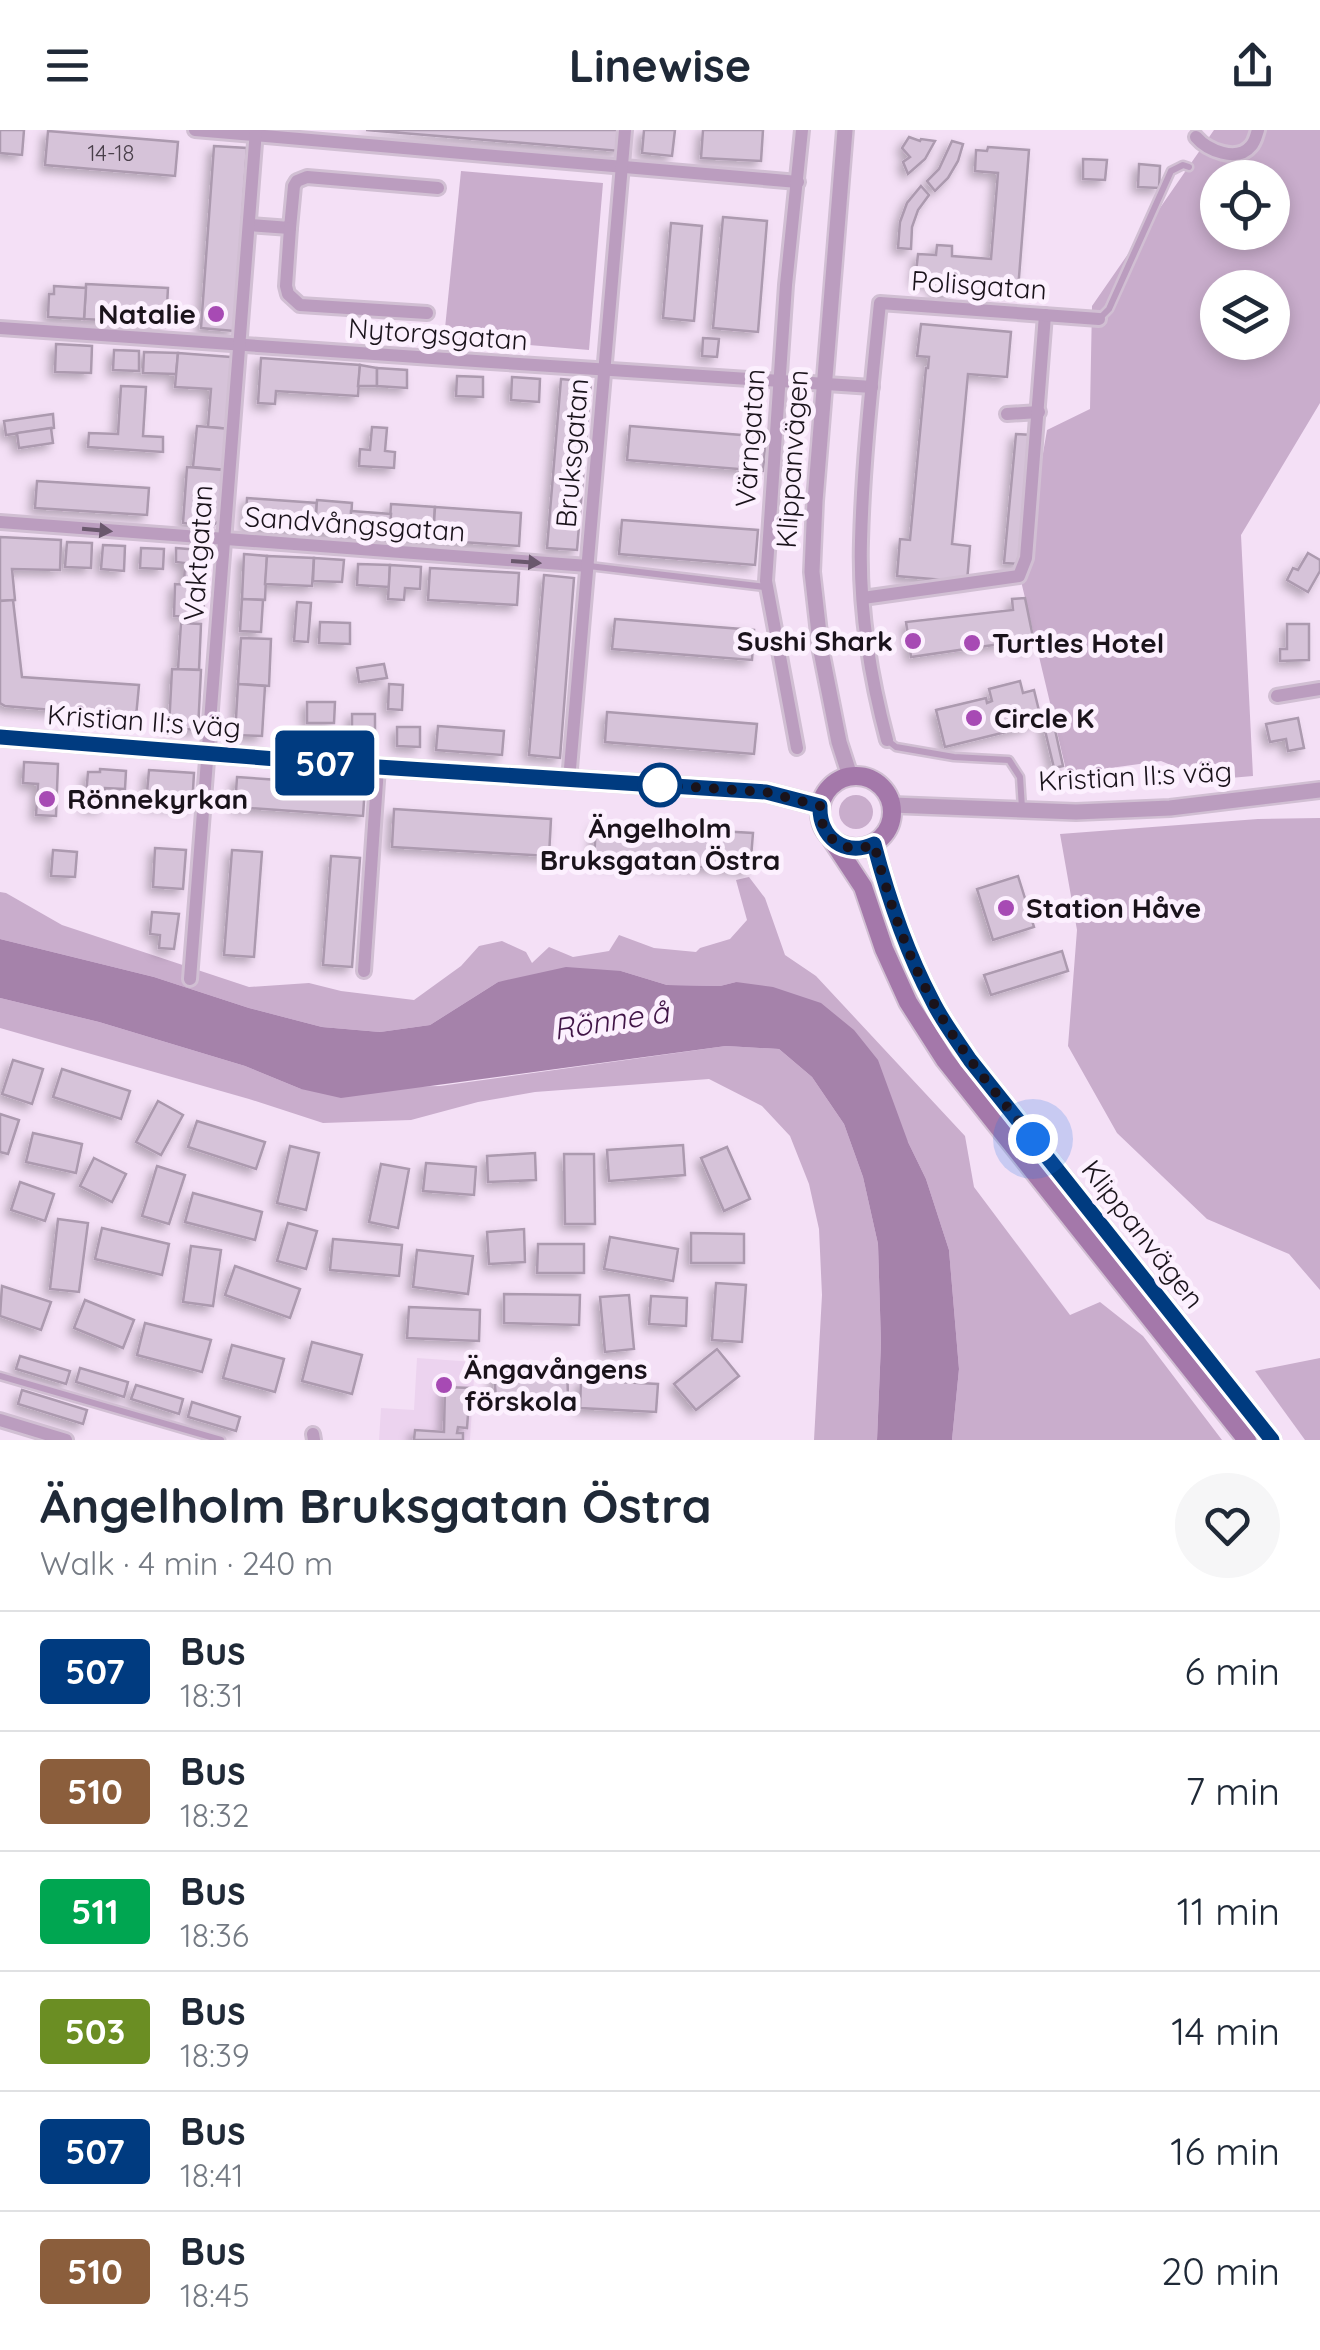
<!DOCTYPE html>
<html lang="en">
<head>
<meta charset="utf-8">
<style>
	:root { --surface:#fff; --page:#f6f6f7; --text:#1f2937; --muted:#747a83; --line:#e0e1e3 }
	body { margin:0; font-family:Quicksand,sans-serif; background:var(--page); color:var(--text); height:100vh; display:flex; flex-direction:column; font-size:38px; white-space:nowrap }
	* { box-sizing:border-box; margin:0 }
	p { font-size:32px; color:var(--muted) }
	.icon { flex:none; width:55px; height:55px; fill:none; stroke:currentColor; stroke-width:2; stroke-linecap:round; stroke-linejoin:round }
	.map { position:relative; height:1310px; overflow:hidden }
	.details { display:flex; flex-direction:column; background:var(--surface); flex:1 }
	.details>* { flex:none }
	.badge { padding:0 20px; border-radius:8px; font-size:35px; line-height:65px }
	.controls { position:absolute; left:1200px; top:30px; display:grid; gap:20px }
	.controls a { display:grid; place-items:center; width:90px; height:90px; border-radius:50%; background:var(--surface); box-shadow:0 5px 15px #0003; font-size:50px }
	.you { position:absolute; width:50px; height:50px; margin:-25px; border:8px solid #fff; border-radius:50%; background:#1a73e8; box-shadow:0 0 0 15px #1a73e833 }
	.map>.badge { position:absolute; translate:-50% -50%; box-shadow:0 0 0 5px #fff }
	.round { display:grid; place-items:center; flex:none; width:105px; height:105px; border-radius:52px; background:var(--page) }
	.headline { display:flex; align-items:center; justify-content:space-between; height:170px; padding:0 40px }
	h1 { font-size:48px; font-weight:800; line-height:75px }
	ul { padding:0; list-style:none }
	li { display:flex; align-items:center; gap:30px; height:120px; padding:0 40px; border-top:2px solid var(--line) }
	li div { flex:1 }
	li b { display:block; font-size:38px }
	li em { font-style:normal }
	li .badge { min-width:110px; font-weight:700; text-align:center }
	header { display:flex; justify-content:space-between; align-items:center; height:130px; padding:0 40px; background:var(--surface); font-size:45px; font-weight:800 }
	.map>svg:first-child { display:block }
	.built { fill:#ecd3ef }
	.green { fill:#c9adcc; fill-rule:evenodd }
	.water { fill:#a582aa }
	.building { fill:#d6c3d9; stroke:#ac9aaf; stroke-width:2.5; filter:url(#shadow) }
	.lines { fill:none; stroke-linecap:round; stroke-linejoin:round }
	.service-casing { stroke:#d1bfd3; stroke-width:11 }
	.minor-casing { stroke:#d1bfd3; stroke-width:18 }
	.tertiary-casing { stroke:#d1bfd3; stroke-width:20 }
	.secondary-casing { stroke:#d1bfd3; stroke-width:22 }
	.service { stroke:#bb9dbf; stroke-width:6 }
	.minor { stroke:#bb9dbf; stroke-width:12 }
	.tertiary { stroke:#bb9dbf; stroke-width:15 }
	.secondary { stroke:#a478aa; stroke-width:18 }
	.oneway { fill:#6a586d }
	.line-casing { stroke:#fff; stroke-width:22 }
	.line { stroke:#003b80; stroke-width:15 }
	.walk { stroke:#1a131b; stroke-width:10; stroke-dasharray:0 18 }
	.poi-dot { fill:#a74ab4; stroke:#fcf0fe; stroke-width:4 }
	.stop-dot { fill:#fff; stroke:#003b80; stroke-width:5 }
	.labels { text-anchor:middle; stroke-width:10; stroke-linejoin:round; paint-order:stroke }
	.number-label { font-size:22px; fill:#493f4a }
	.street-label { font-size:28px; fill:#1a131b; stroke:#fcf0fe }
	.poi-label { font-size:28px; font-weight:bold; fill:#1a131b; stroke:#fcf0fe; text-anchor:start }
	.stop-label { font-size:28px; font-weight:bold; fill:#1a131b; stroke:#fcf0fe }
	.water-label { font-size:30px; font-style:italic; fill:#401446; stroke:#fcf0fe }
</style>
</head>
<body>
<header><svg class="icon" aria-label="menu" viewBox="0 0 24 24"><path d="M4 6h16M4 12h16M4 18h16"/></svg>Linewise<svg class="icon" aria-label="share" viewBox="0 0 24 24"><path d="M12 15V3M7 8l5-5 5 5M5 13v7h14v-7"/></svg></header>
<div class="map">
<svg width="1320" height="1310" viewBox="0 0 1320 1310">
	<defs>
		<filter id="shadow"><feDropShadow dx="-5" dy="5" stdDeviation="5" flood-color="#0004"/></filter>
	</defs>
	<rect width="100%" height="100%" fill="#f4e0f6"/>
	<!-- built -->
	<path class="built" d="M417,1228L475,1232L470,1310H379L381,1278L414,1280Z"/>
	<!-- green -->
	<g class="green">
		<path d="M1214,0H1320V273L1241,405L1253,646L1207,650L1161,631L1067,644L1021,451L1047,300L1090,279L1092,176ZM1218,48H1272V102H1218ZM1218,158H1272V212H1218Z"/>
		<path d="M461,41L603,53L589,220L444,208Z"/>
		<circle cx="856" cy="682" r="17"/>
		<path d="M1320,688V1160L1289,1124L1207,1089L1117,1003L1068,916L1077,800L1060,704L1258,689Z"/>
		<path d="M749,747L765,768L785,825L816,846L965,1006L974,1057L1070,1185L1100,1172L1143,1206L1222,1310H952L959,1239L949,1120L926,1049L908,1012L736,852L720,856L667,855L621,841L498,852L430,895L380,902L322,897L249,878L154,847L0,809V762L6,763L62,795L249,857L309,853L341,861L414,870L461,836L479,816L502,811L526,822L532,833L549,817L573,827L609,821L619,805L654,818L696,822L700,818L730,809L747,790L736,750Z"/>
		<path d="M0,868L99,892L245,936L301,959L440,956L726,916L779,919L812,947L844,994L863,1047L878,1114L881,1213L877,1310H814L822,1165L819,1099L809,1054L790,1006L762,976L709,949L535,962L478,972L411,990L323,993L249,969L0,898Z"/>
		<path d="M1320,1228V1310H1305L1255,1241Z"/>
	</g>
	<!-- water -->
	<path class="water" d="M0,809L154,847L249,878L322,897L380,902L430,895L498,852L566,837L621,841L667,855L720,856L736,852L773,857L821,873L854,900L878,930L908,1012L926,1049L949,1120L959,1239L952,1310H877L881,1213L878,1114L863,1047L844,994L812,947L779,919L726,916L341,968L301,959L245,936L99,892L0,868Z"/>
	<!-- building -->
	<g class="building">
		<path d="M0,0H24L22,25L0,23Z"/>
		<path d="M366,0H622L620,21Z"/>
		<path d="M644,0H675L672,26L642,23Z"/>
		<path d="M703,0H763L761,31L701,28Z"/>
		<path d="M48,1L178,12L175,46L45,35Z"/>
		<path d="M909,7L920,11L921,9L935,11L925,29L908,44L903,32L910,27L902,18Z"/>
		<path d="M952,11L963,14L958,31L948,48L935,61L927,51L939,39Z"/>
		<path d="M214,16L247,18L234,201L201,198Z"/>
		<path d="M988,17L1029,20L1018,160L952,154L951,165L934,163L935,153L915,151L918,124L936,125L937,115L952,116V126L991,129L998,43L975,41L976,20L987,21Z"/>
		<path d="M1083,29L1107,30L1105,50L1083,49Z"/>
		<path d="M1139,34L1160,36L1159,58L1138,57Z"/>
		<path d="M921,56L929,65L918,80L912,97L911,119L898,118L900,92L907,73Z"/>
		<path d="M723,87L767,91L758,202L713,198Z"/>
		<path d="M671,93L702,96L694,191L663,188Z"/>
		<path d="M86,154L168,158L166,193L84,189Z"/>
		<path d="M54,156L86,158L84,189L48,187L49,164H54Z"/>
		<path d="M921,194L1011,202L1007,247L968,244L952,414L970,416L967,452L897,446L900,409L910,410L926,238H928L929,227L917,226Z"/>
		<path d="M703,208L719,209L717,227L702,226Z"/>
		<path d="M56,214L92,216L91,243L55,242Z"/>
		<path d="M114,220L139,221V241L113,240Z"/>
		<path d="M144,222L178,223L176,244L143,243Z"/>
		<path d="M178,223L231,227L236,232L230,299L208,297L211,259L175,257Z"/>
		<path d="M261,228L360,235L358,266L276,261L275,274L258,273Z"/>
		<path d="M360,235L377,238V256H358Z"/>
		<path d="M377,238L407,240V258L377,256Z"/>
		<path d="M457,246L483,247V267L456,266Z"/>
		<path d="M512,247L540,249L539,272L511,270Z"/>
		<path d="M561,249L591,252L577,420L547,418Z"/>
		<path d="M121,256L146,257L143,306L163,307V322L88,317L89,303L118,304Z"/>
		<path d="M53,284L54,298L6,305L4,291Z"/>
		<path d="M197,296L230,299L227,340L193,337Z"/>
		<path d="M630,296L766,307L763,341L627,330Z"/>
		<path d="M372,297L387,298L385,321L395,322L394,338L359,336L360,319L370,320Z"/>
		<path d="M51,298L53,313L19,318L17,303Z"/>
		<path d="M1016,304L1033,305L1021,434L1004,433Z"/>
		<path d="M187,337L223,340L219,391L212,396L183,393Z"/>
		<path d="M37,351L149,358L147,385L35,378Z"/>
		<path d="M247,368L317,373L315,402L245,397Z"/>
		<path d="M317,370L352,373L350,404L315,402Z"/>
		<path d="M391,374L435,377L433,410L389,407Z"/>
		<path d="M435,377L521,383L519,416L433,410Z"/>
		<path d="M351,381L391,384L389,407L350,404Z"/>
		<path d="M622,390L758,400L755,435L619,424Z"/>
		<path d="M0,407L61,410L60,440L12,439L15,470L0,471Z"/>
		<path d="M67,412L92,413L91,438L65,437Z"/>
		<path d="M103,415L125,416L124,441L101,439Z"/>
		<path d="M141,418L164,419L163,439L140,438Z"/>
		<path d="M176,418L200,420L205,423L203,456L184,454L185,433L176,432Z"/>
		<path d="M1308,423L1320,430V441L1308,462L1287,450L1293,438L1298,440Z"/>
		<path d="M244,424L267,426L265,470L242,469Z"/>
		<path d="M267,426L314,428L312,456L265,454Z"/>
		<path d="M314,428L344,430L342,452L313,451Z"/>
		<path d="M358,434L390,435L389,457L357,455Z"/>
		<path d="M390,435L421,437L420,459L405,458L404,470L388,469Z"/>
		<path d="M430,438L519,443L517,475L428,470Z"/>
		<path d="M544,445L574,448L560,628L529,625Z"/>
		<path d="M175,454L205,456L203,487L174,486Z"/>
		<path d="M1025,468L1035,517L1022,519L1021,511L911,527L906,492L1013,480L1012,469Z"/>
		<path d="M242,469L263,470L261,502L240,501Z"/>
		<path d="M13,470L22,547L139,555L136,587L5,576L0,573V471Z"/>
		<path d="M297,472L311,473L308,512L294,511Z"/>
		<path d="M615,489L754,500L752,530L612,519Z"/>
		<path d="M320,492L350,493V514L319,513Z"/>
		<path d="M181,493L201,494L199,540L178,539Z"/>
		<path d="M1287,494H1309V530L1280,531V519H1287Z"/>
		<path d="M241,508L271,509L269,556L238,554Z"/>
		<path d="M384,534L387,548L359,552L357,538Z"/>
		<path d="M172,539L201,540L198,600L169,598Z"/>
		<path d="M1020,551L1023,563L1034,560L1041,589L1029,592L1030,596L945,617L936,580L986,568L987,573L992,571L989,559Z"/>
		<path d="M238,554L265,556L262,606L235,605Z"/>
		<path d="M389,554L403,555L402,580L388,579Z"/>
		<path d="M307,572H335L334,593H307Z"/>
		<path d="M607,582L757,594L754,624L605,612Z"/>
		<path d="M352,584H375V614L352,613Z"/>
		<path d="M1052,586L1063,636L1054,638L1042,588Z"/>
		<path d="M1298,588L1304,618L1288,621L1286,609L1270,612L1266,594Z"/>
		<path d="M438,596L504,601L502,625L436,620Z"/>
		<path d="M397,597H420V617L397,616Z"/>
		<path d="M24,632L58,634L56,686L36,685L38,654L23,653Z"/>
		<path d="M100,639L126,641L125,659L105,658L103,678L85,677L88,642H100Z"/>
		<path d="M149,640L194,643L192,677L146,674Z"/>
		<path d="M237,647L365,656L363,686L235,677Z"/>
		<path d="M394,679L551,689L549,726L392,717Z"/>
		<path d="M596,694L753,703L750,740L594,731Z"/>
		<path d="M155,718L186,720L183,759L153,757Z"/>
		<path d="M53,720L77,722L75,747L51,746Z"/>
		<path d="M232,720L262,722L254,827L224,825Z"/>
		<path d="M331,726L360,728L352,837L323,835Z"/>
		<path d="M1018,746L1034,797L993,810L977,759Z"/>
		<path d="M152,782L179,784L174,819L159,818L160,805L150,804Z"/>
		<path d="M1062,821L1068,841L991,865L984,845Z"/>
		<path d="M13,930L43,939L32,974L2,964Z"/>
		<path d="M62,939L130,961L121,989L53,967Z"/>
		<path d="M158,971L183,985L161,1025L136,1012Z"/>
		<path d="M0,984L19,990L8,1024L0,1022Z"/>
		<path d="M197,991L265,1012L256,1039L188,1017Z"/>
		<path d="M33,1003L82,1014L76,1043L26,1032Z"/>
		<path d="M683,1015L685,1045L609,1051L607,1020Z"/>
		<path d="M290,1016L319,1023L306,1080L277,1073Z"/>
		<path d="M727,1017L750,1069L724,1081L701,1028Z"/>
		<path d="M535,1023L536,1050L488,1052L487,1026Z"/>
		<path d="M564,1024H594L595,1094H565Z"/>
		<path d="M94,1028L126,1044L112,1072L80,1056Z"/>
		<path d="M426,1033L476,1037L474,1065L423,1061Z"/>
		<path d="M381,1034L409,1039L398,1098L369,1092Z"/>
		<path d="M157,1036L185,1045L169,1094L142,1086Z"/>
		<path d="M20,1052L54,1064L45,1091L11,1080Z"/>
		<path d="M193,1063L262,1082L255,1110L185,1092Z"/>
		<path d="M58,1089L88,1093L79,1162L50,1159Z"/>
		<path d="M288,1093L317,1101L306,1139L277,1131Z"/>
		<path d="M102,1098L169,1114L162,1145L95,1129Z"/>
		<path d="M524,1099L525,1132L489,1134L487,1102Z"/>
		<path d="M691,1103L744,1104V1133H691Z"/>
		<path d="M610,1107L678,1119L673,1151L604,1139Z"/>
		<path d="M333,1109L402,1115L399,1146L330,1140Z"/>
		<path d="M538,1114H584V1143H537Z"/>
		<path d="M191,1116L221,1120L213,1176L183,1172Z"/>
		<path d="M417,1120L473,1126L468,1164L413,1157Z"/>
		<path d="M235,1136L300,1159L290,1188L225,1165Z"/>
		<path d="M716,1153L746,1155L742,1212L712,1210Z"/>
		<path d="M2,1156L51,1172L41,1200L0,1186Z"/>
		<path d="M504,1164L580,1165L579,1195L504,1193Z"/>
		<path d="M629,1165L634,1219L605,1222L600,1167Z"/>
		<path d="M651,1166L687,1168L686,1196L649,1194Z"/>
		<path d="M85,1170L134,1190L123,1218L74,1198Z"/>
		<path d="M409,1177L480,1180L479,1211L407,1208Z"/>
		<path d="M145,1193L211,1210L202,1242L137,1225Z"/>
		<path d="M312,1212L362,1225L352,1264L302,1251Z"/>
		<path d="M232,1215L284,1229L275,1262L223,1248Z"/>
		<path d="M717,1219L739,1246L696,1280L674,1254Z"/>
		<path d="M20,1226L70,1241L66,1254L16,1239Z"/>
		<path d="M80,1238L128,1252L124,1267L76,1252Z"/>
		<path d="M567,1238L568,1265L496,1269L494,1242Z"/>
		<path d="M581,1250L658,1254L656,1282L580,1278Z"/>
		<path d="M136,1255L183,1269L179,1284L131,1269Z"/>
		<path d="M445,1257L470,1258L467,1298L458,1297L457,1303H463V1310H414L415,1300L444,1302Z"/>
		<path d="M22,1260L87,1280L83,1294L18,1274Z"/>
		<path d="M192,1272L240,1287L236,1301L188,1287Z"/>
	</g>
	<g class="lines">
		<!-- service casing -->
		<g class="service-casing">
			<g id="service">
				<path d="M1100,188L1109,179L1171,41L1183,35L1189,37"/>
				<path d="M589,436L765,457"/>
				<path d="M887,610L896,617L954,627L1009,630L1020,647L1022,678"/>
				<path d="M0,1246L221,1310"/>
			</g>
		</g>
		<!-- minor casing -->
		<g class="minor-casing">
			<g id="minor">
				<path d="M195,0L798,52"/>
				<path d="M1196,7C1207,20 1237,33 1251,16C1255,12 1256,6 1258,0"/>
				<path d="M249,95L290,98L294,56L297,51L307,47L438,58"/>
				<path d="M290,98L286,156L288,164L300,175L427,183"/>
				<path d="M0,198C291,217 581,240 872,257"/>
				<path d="M1007,284L1039,282"/>
				<path d="M0,392L588,436"/>
				<path d="M863,468L1019,446L1026,428L1045,185"/>
				<path d="M1277,566L1320,559"/>
				<path d="M887,610C870,546 859,477 861,411C863,332 872,252 880,173L1099,189"/>
				<path d="M797,618L766,451L786,155L802,0"/>
				<path d="M569,650L625,0"/>
				<path d="M364,841L378,637"/>
				<path d="M190,849L256,0"/>
				<path d="M0,1290L66,1310"/>
				<path d="M313,1304L314,1310"/>
			</g>
		</g>
		<!-- tertiary casing -->
		<g class="tertiary-casing">
			<g id="tertiary">
				<path d="M845,0L815,371L812,442L821,521L839,612L850,646"/>
				<path d="M892,675L1076,682L1170,678L1320,660"/>
			</g>
		</g>
		<!-- secondary casing -->
		<g class="secondary-casing">
			<g id="secondary">
				<path d="M0,607L378,637L766,662L820,676"/>
				<circle cx="856" cy="682" r="36"/>
				<path d="M832,710L863,757L884,819L908,872L945,930L1247,1310"/>
				<path d="M874,714C888,767 906,821 932,870C942,891 957,910 970,930L1272,1310"/>
			</g>
		</g>
		<!-- service -->
		<use href="#service" class="service"/>
		<!-- minor -->
		<use href="#minor" class="minor"/>
		<!-- tertiary -->
		<use href="#tertiary" class="tertiary"/>
		<!-- secondary -->
		<use href="#secondary" class="secondary"/>
	</g>
	<!-- one-way arrows -->
	<defs><path id="oneway-solid" d="M-6-.8H1V-3.2L6.5 0L1 3.2V.8H-6Z" transform="scale(2.5)"/></defs>
	<g class="oneway">
		<use href="#oneway-solid" transform="translate(97 400) rotate(5)"/>
		<use href="#oneway-solid" transform="translate(526 432) rotate(4)"/>
	</g>
	<g class="lines">
		<!-- line casing -->
		<g class="line-casing">
			<path id="line" d="M0,607L378,637L766,662L820,676C819,708 845,727 874,714C888,767 906,821 932,870C942,891 957,910 970,930L1272,1310"/>
		</g>
		<!-- line -->
		<use href="#line" class="line"/>
		<!-- walk -->
		<path class="walk" d="M660,655L766,662L820,676C819,708 845,727 874,714C888,767 906,824 933,872C960,922 998,965 1033,1009"/>
	</g>
	<!-- markers -->
	<g class="poi-dot">
		<circle cx="216" cy="184" r="10"/>
		<circle cx="913" cy="511" r="10"/>
		<circle cx="972" cy="513" r="10"/>
		<circle cx="974" cy="588" r="10"/>
		<circle cx="47" cy="669" r="10"/>
		<circle cx="1006" cy="778" r="10"/>
		<circle cx="444" cy="1255" r="10"/>
	</g>
	<circle class="stop-dot" cx="660" cy="655" r="20"/>
	<g class="labels">
		<!-- number labels -->
		<g class="number-label">
			<text x="111" y="31">14-18</text>
		</g>
		<!-- street labels -->
		<g class="street-label">
			<text transform="translate(979 155) rotate(4)" y="10">Polisgatan</text>
			<text transform="translate(438 204) rotate(4)" y="10">Nytorgsgatan</text>
			<text transform="translate(750 308) rotate(-86)" y="10">Värngatan</text>
			<text transform="translate(572 323) rotate(-85)" y="10">Bruksgatan</text>
			<text transform="translate(792 329) rotate(-86)" y="10">Klippanvägen</text>
			<text transform="translate(355 394) rotate(4)" y="10">Sandvångsgatan</text>
			<text transform="translate(198 423) rotate(-86)" y="10">Vaktgatan</text>
			<text transform="translate(144 591) rotate(4)" y="10">Kristian II:s väg</text>
			<text transform="translate(1135 646) rotate(-3)" y="10">Kristian II:s väg</text>
			<text transform="translate(1143 1104) rotate(52)" y="10">Klippanvägen</text>
		</g>
		<!-- poi labels -->
		<g class="poi-label">
			<text x="196" y="194" text-anchor="end">Natalie</text>
			<text x="893" y="521" text-anchor="end">Sushi Shark</text>
			<text x="992" y="523">Turtles Hotel</text>
			<text x="994" y="598">Circle K</text>
			<text x="67" y="679">Rönnekyrkan</text>
			<text x="1026" y="788">Station Håve</text>
			<text x="464" y="1249">Ängavångens<tspan x="464" dy="32">förskola</tspan></text>
		</g>
		<!-- stop labels -->
		<g class="stop-label">
			<text x="660" y="708">Ängelholm<tspan x="660" dy="32">Bruksgatan Östra</tspan></text>
		</g>
		<!-- water labels -->
		<g class="water-label">
			<text transform="translate(611 891) rotate(-9)" y="10">Rönne å</text>
		</g>
	</g>
</svg>
<div class="controls">
<a><svg class="icon" aria-label="locate" viewBox="0 0 24 24"><circle cx="12" cy="12" r="6"/><path d="M12 2v4M12 18v4M2 12h4M18 12h4"/></svg></a>
<a><svg class="icon" aria-label="layers" viewBox="0 0 24 24"><path d="M12 4l9 5-9 5-9-5zM3 14l9 5 9-5"/></svg></a>
</div>
<div class="you" style="left:1033px;top:1009px"></div>
<b class="badge" style="left:325px;top:633px;background:#003b80;color:#fff">507</b>
</div>
<section class="details">
<div class="headline"><div><h1>Ängelholm Bruksgatan Östra</h1><p>Walk · 4 min · 240 m</p></div><a class="round"><svg class="icon" aria-label="heart" viewBox="0 0 24 24"><path d="M12 20l-8-8c-3-5 5-10 8-4 3-6 11-1 8 4z"/></svg></a></div>
<ul>
<li><span class="badge" style="background:#003b80;color:#fff">507</span><div><b>Bus</b><p>18:31</p></div><em>6 min</em></li>
<li><span class="badge" style="background:#8b5e3c;color:#fff">510</span><div><b>Bus</b><p>18:32</p></div><em>7 min</em></li>
<li><span class="badge" style="background:#00a651;color:#fff">511</span><div><b>Bus</b><p>18:36</p></div><em>11 min</em></li>
<li><span class="badge" style="background:#6b8e23;color:#fff">503</span><div><b>Bus</b><p>18:39</p></div><em>14 min</em></li>
<li><span class="badge" style="background:#003b80;color:#fff">507</span><div><b>Bus</b><p>18:41</p></div><em>16 min</em></li>
<li><span class="badge" style="background:#8b5e3c;color:#fff">510</span><div><b>Bus</b><p>18:45</p></div><em>20 min</em></li>
</ul>
</section>
</body>
</html>
